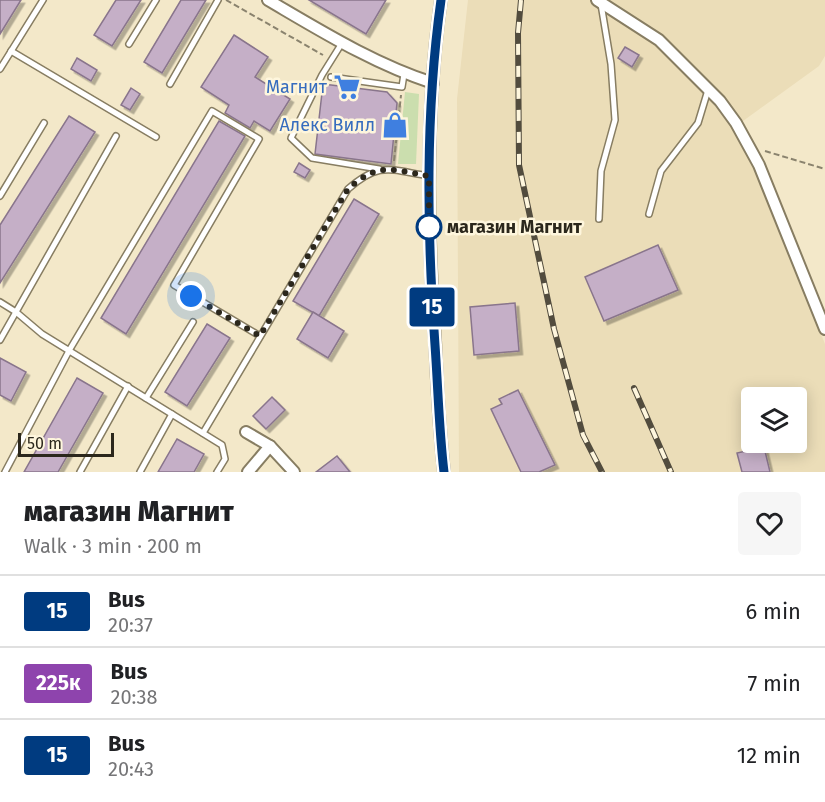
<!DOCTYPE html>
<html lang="en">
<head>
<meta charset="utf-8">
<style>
	:root { --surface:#fff; --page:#f6f6f6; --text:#202124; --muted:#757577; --line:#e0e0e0 }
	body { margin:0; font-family:"Fira Sans",sans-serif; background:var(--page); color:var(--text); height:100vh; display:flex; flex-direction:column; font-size:22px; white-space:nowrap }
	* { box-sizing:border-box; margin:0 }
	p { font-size:20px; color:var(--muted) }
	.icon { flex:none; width:33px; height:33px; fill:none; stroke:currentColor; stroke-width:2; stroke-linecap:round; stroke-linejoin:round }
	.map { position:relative; height:472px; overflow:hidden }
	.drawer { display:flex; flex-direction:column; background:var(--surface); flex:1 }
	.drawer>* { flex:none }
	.badge { padding:0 12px; border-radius:4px; font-size:21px; line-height:39px }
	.tools { position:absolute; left:741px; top:387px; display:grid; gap:12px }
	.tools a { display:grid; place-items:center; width:66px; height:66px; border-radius:6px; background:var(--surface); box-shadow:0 3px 15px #0003; font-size:30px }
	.scale { position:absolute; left:18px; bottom:15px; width:96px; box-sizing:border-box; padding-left:6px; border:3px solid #2b271c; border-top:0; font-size:16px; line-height:21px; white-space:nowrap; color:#2b271c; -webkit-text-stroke:4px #fef6dd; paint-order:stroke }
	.you { position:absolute; width:30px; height:30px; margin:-15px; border:4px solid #fff; border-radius:50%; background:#1a73e8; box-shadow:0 0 0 9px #1a73e833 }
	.map>.badge { position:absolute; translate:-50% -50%; box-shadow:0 0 0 3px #fff }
	.round { display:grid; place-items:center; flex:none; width:63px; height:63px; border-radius:6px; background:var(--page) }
	.summary { display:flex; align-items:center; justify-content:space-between; height:102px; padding:0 24px }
	h1 { font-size:28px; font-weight:800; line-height:45px }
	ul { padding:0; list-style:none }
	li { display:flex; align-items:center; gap:18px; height:72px; padding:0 24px; border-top:2px solid var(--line) }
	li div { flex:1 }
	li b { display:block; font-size:22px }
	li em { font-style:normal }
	li .badge { min-width:66px; font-weight:700; text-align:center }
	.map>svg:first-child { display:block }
	.built { fill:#ebddb8; fill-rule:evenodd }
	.green { fill:#cbdeae }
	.building { fill:#c5afc7; stroke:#89758c; stroke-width:1.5; filter:url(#shadow) }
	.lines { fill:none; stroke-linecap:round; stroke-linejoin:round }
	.lane-casing { stroke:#877d62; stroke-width:8 }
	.street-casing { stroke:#877d62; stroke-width:14 }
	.path { stroke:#8a836e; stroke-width:2; stroke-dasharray:6 3; stroke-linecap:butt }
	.lane { stroke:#fff; stroke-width:5 }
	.street { stroke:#fff; stroke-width:10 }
	.rail-casing { stroke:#524c3e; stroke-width:6 }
	.rail { stroke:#fef6dd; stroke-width:4; stroke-dasharray:11; stroke-linecap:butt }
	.line-casing { stroke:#fff; stroke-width:14 }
	.line { stroke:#003b80; stroke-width:9 }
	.walk { stroke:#2b271c; stroke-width:6; stroke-dasharray:0 10.8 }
	.stop-dot { fill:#fff; stroke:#003b80; stroke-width:3 }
	.labels { text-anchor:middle; stroke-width:5; stroke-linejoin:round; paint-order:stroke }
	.shop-label { font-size:18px; fill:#366cbe; stroke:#fef6dd; text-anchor:end }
	.stop-label { font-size:18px; font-weight:bold; fill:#2b271c; stroke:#fef6dd; text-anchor:start }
</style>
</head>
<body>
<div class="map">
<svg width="825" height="472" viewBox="0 0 825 472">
	<defs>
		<filter id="shadow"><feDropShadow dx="3.5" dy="3.5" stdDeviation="0" flood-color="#0004"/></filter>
	</defs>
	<rect width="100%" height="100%" fill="#f3e8c9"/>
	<!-- built -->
	<path class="built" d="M468,0H825V56L819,66L732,129L752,163L825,344V472H459L457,99ZM752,398H796V442H752Z"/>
	<!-- green -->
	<path class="green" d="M405,92L419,94L416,164H398Z"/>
	<!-- building -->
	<g class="building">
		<path d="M0,0H21L0,34Z"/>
		<path d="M116,0H141L112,46L94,35Z"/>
		<path d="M181,0H206L162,73L144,62Z"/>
		<path d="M309,0H386L366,34Z"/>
		<path d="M234,35L268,57L255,77L290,99L270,131L254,121L250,128L225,113L229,105L201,87Z"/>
		<path d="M625,47L639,55L632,67L618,58Z"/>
		<path d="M77,58L97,70L91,81L71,69Z"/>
		<path d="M323,84L387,92L397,103L391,164L315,154Z"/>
		<path d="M131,88L140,94L130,110L121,105Z"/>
		<path d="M69,116L95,132L0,283V225Z"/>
		<path d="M219,121L245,136L126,334L101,318Z"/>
		<path d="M299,163L310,170L305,178L294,172Z"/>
		<path d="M354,199L379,214L319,316L293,301Z"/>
		<path d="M658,245L678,290L604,321L585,277Z"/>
		<path d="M515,303L519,351L474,355L470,307Z"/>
		<path d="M313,312L344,331L328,358L297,339Z"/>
		<path d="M207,324L230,338L187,406L165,392Z"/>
		<path d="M0,358L26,372L11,401L0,395Z"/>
		<path d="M77,378L103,393L58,472H24Z"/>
		<path d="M518,390L555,465L539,472H521L491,409L502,404L499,399Z"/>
		<path d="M272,397L285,410L266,429L253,416Z"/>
		<path d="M177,439L204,454L194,472H158Z"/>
		<path d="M764,447L770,472H742L737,453Z"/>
		<path d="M337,456L350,472H316Z"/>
	</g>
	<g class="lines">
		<!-- lane casing -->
		<g class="lane-casing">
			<g id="lane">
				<path d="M342,43L322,75L291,138L312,158L379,169"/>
				<path d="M129,44L156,0"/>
				<path d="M11,51L156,137"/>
				<path d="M0,69L43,0"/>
				<path d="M331,77L402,87L404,74"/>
				<path d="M170,84L218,0"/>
				<path d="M0,196L44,123"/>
				<path d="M649,214L661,171L698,123L708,90"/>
				<path d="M599,219L601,171L615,120L611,64L601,4"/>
				<path d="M0,302L16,312L42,334L222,445L225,459L217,472"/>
				<path d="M0,340L116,136"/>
				<path d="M146,398L193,322"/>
				<path d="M203,433L348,189C380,161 390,170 429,176"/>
				<path d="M5,472L70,349L212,111L259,139L174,285L260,336"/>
				<path d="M80,472L128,386"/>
				<path d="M140,472L172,414"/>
			</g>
		</g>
		<!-- street casing -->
		<g class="street-casing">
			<g id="street">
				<path d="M268,0C321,31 374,64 433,83"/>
				<path d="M441,0C425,112 427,228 435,340C437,384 439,428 444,472"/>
				<path d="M597,0L659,40L720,101L736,123L759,165L825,329"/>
				<path d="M246,432L270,446L294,472"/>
				<path d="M248,472L270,446"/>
			</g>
		</g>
		<!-- path -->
		<g class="path">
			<path d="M226,0L323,55"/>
			<path d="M765,151L825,169"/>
			<path d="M394,161L401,95"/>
		</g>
		<!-- lane -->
		<use href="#lane" class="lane"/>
		<!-- street -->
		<use href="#street" class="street"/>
		<!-- rail casing -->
		<g class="rail-casing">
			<g id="rail">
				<path d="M521,0L518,33L519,165L554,329L583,435L602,472"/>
				<path d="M634,388L671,472"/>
			</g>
		</g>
		<!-- rail -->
		<use href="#rail" class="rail"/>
	</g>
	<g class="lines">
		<!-- line casing -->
		<g class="line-casing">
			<path id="line" d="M441,0C425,114 427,231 435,345C438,387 439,430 444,472"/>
		</g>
		<!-- line -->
		<use href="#line" class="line"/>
		<!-- walk -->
		<path class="walk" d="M191,296L260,336L348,189C380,161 390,170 429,176V227"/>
	</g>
	<!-- icons -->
	<defs>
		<g id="supermarket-bare" transform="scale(2.07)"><path d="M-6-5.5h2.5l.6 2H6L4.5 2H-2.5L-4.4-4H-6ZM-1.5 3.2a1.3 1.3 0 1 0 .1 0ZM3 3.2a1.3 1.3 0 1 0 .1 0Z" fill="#3f7fe0" stroke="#fef6dd" stroke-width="2.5" paint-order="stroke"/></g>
		<g id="shop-bare" transform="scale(2.07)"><path d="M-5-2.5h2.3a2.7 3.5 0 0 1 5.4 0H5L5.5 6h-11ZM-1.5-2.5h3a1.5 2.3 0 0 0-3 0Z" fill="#3f7fe0" stroke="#fef6dd" stroke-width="2.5" paint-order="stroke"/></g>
	</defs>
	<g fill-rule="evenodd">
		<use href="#supermarket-bare" x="347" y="87"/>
		<use href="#shop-bare" x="395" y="125"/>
	</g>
	<!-- markers -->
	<circle class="stop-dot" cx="429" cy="227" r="12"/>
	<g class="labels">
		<!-- shop labels -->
		<g class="shop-label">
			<text x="327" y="93">Магнит</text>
			<text x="375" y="131">Алекс Вилл</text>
		</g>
		<!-- stop labels -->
		<g class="stop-label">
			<text x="447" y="233">магазин Магнит</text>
		</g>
	</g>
</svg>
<div class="tools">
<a><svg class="icon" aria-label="layers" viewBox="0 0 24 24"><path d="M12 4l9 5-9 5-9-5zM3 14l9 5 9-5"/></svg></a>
</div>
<div class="scale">50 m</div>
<div class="you" style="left:191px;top:296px"></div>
<b class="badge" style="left:432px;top:307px;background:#003b80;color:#fff">15</b>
</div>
<section class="drawer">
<div class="summary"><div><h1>магазин Магнит</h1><p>Walk · 3 min · 200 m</p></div><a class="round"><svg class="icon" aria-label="heart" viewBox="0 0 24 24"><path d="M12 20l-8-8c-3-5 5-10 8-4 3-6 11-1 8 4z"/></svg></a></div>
<ul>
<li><span class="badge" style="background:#003b80;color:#fff">15</span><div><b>Bus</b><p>20:37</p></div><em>6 min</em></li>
<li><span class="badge" style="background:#8e44ad;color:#fff">225к</span><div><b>Bus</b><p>20:38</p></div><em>7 min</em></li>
<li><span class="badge" style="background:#003b80;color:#fff">15</span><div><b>Bus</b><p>20:43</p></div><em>12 min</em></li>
</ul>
</section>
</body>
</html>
